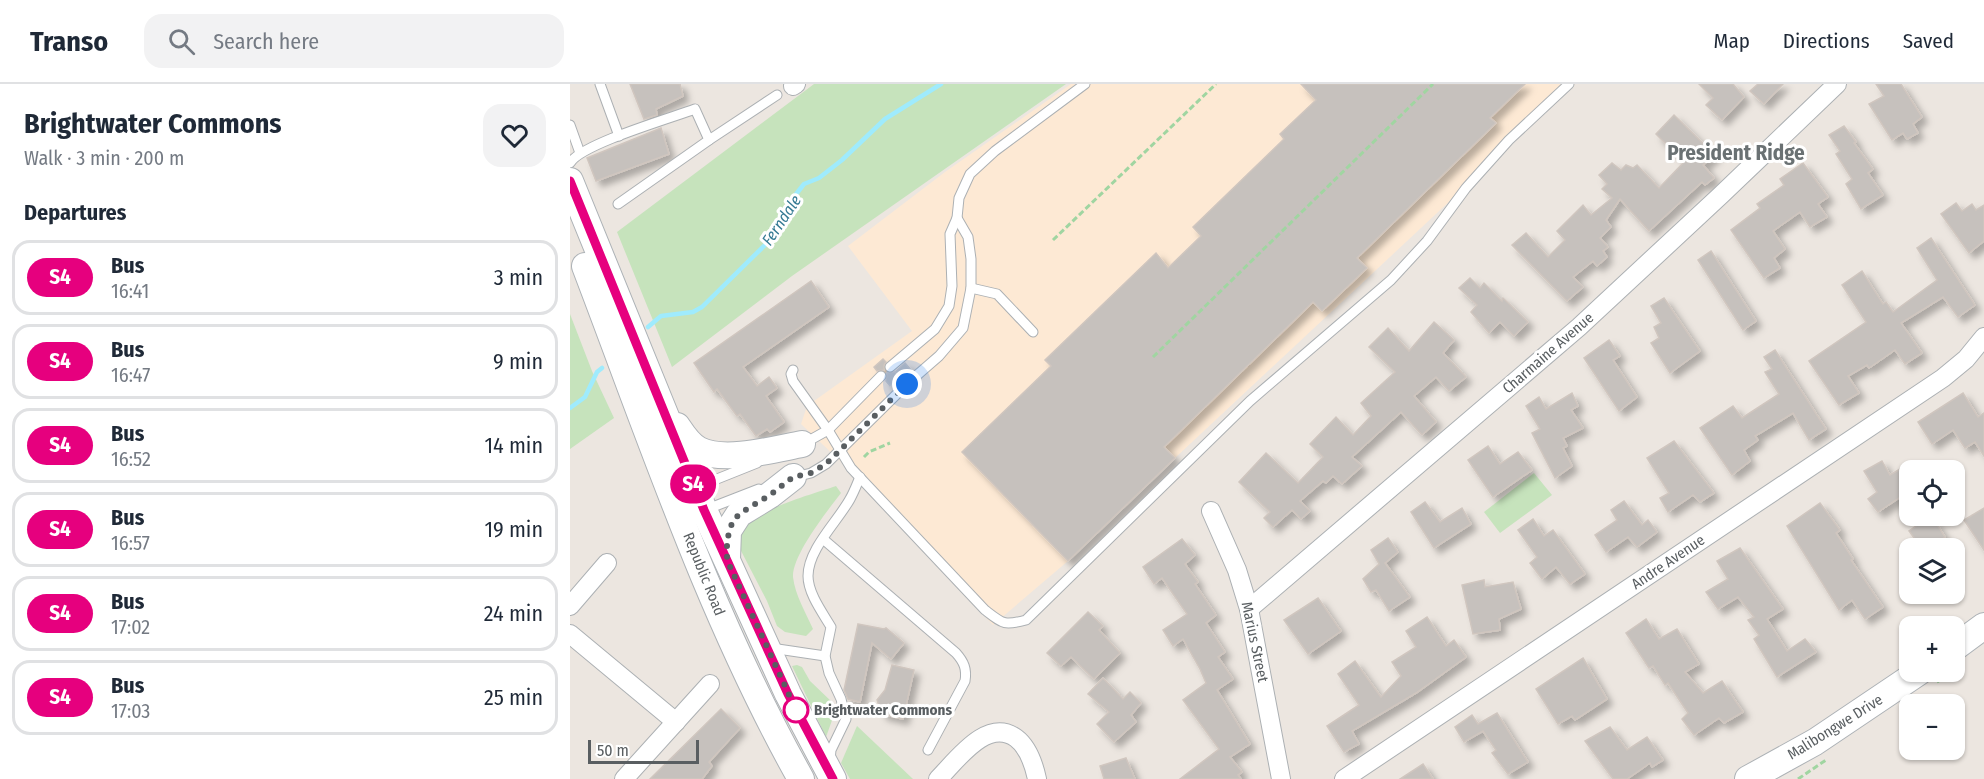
<!DOCTYPE html>
<html lang="en">
<head>
<meta charset="utf-8">
<style>
	:root { --surface:#fff; --page:#f2f2f3; --text:#1f2937; --muted:#747a83; --line:#e0e1e3 }
	body { margin:0; font-family:"Fira Sans Condensed",sans-serif; background:var(--page); color:var(--text); height:100vh; display:flex; flex-direction:column; font-size:22px; white-space:nowrap }
	* { box-sizing:border-box; margin:0 }
	p { font-size:20px; color:var(--muted) }
	.icon { flex:none; width:33px; height:33px; fill:none; stroke:currentColor; stroke-width:2; stroke-linecap:round; stroke-linejoin:round }
	.map { position:relative; flex:1; overflow:hidden }
	.drawer { display:flex; flex-direction:column; background:var(--surface); width:570px }
	.drawer>* { flex:none }
	.badge { padding:0 12px; border-radius:20px; font-size:21px; line-height:39px }
	.controls { position:absolute; left:1329px; top:376px; display:grid; gap:12px }
	.controls a { display:grid; place-items:center; width:66px; height:66px; border-radius:12px; background:var(--surface); box-shadow:0 2px 4px #0004; font-size:30px }
	.scale { position:absolute; left:18px; bottom:15px; width:111px; box-sizing:border-box; padding-left:6px; border:3px solid #595e61; border-top:0; font-size:16px; line-height:21px; white-space:nowrap; color:#595e61; -webkit-text-stroke:4px #fff; paint-order:stroke }
	.you { position:absolute; width:30px; height:30px; margin:-15px; border:4px solid #fff; border-radius:50%; background:#1a73e8; box-shadow:0 0 0 9px #1a73e833 }
	.map>.badge { position:absolute; translate:-50% -50%; box-shadow:0 0 0 3px #fff }
	h2 { padding:0 24px; font-size:22px; line-height:54px }
	.round { display:grid; place-items:center; flex:none; width:63px; height:63px; border-radius:18px; background:var(--page) }
	.head { display:flex; align-items:center; justify-content:space-between; height:102px; padding:0 24px }
	h1 { font-size:28px; font-weight:700; line-height:45px }
	ul { padding:0; list-style:none }
	li { display:flex; align-items:center; gap:18px; height:75px; margin:0 12px 9px; padding:0 12px; border:3px solid var(--line); border-radius:18px }
	li div { flex:1 }
	li b { display:block; font-size:22px }
	li em { font-style:normal }
	li .badge { min-width:66px; font-weight:700; text-align:center }
	header { display:flex; align-items:center; gap:36px; box-sizing:border-box; height:84px; padding:0 30px; background:var(--surface); border-bottom:2px solid var(--line) }
	header strong { font-size:28px }
	nav { display:flex; gap:33px; margin-inline-start:auto; font-size:21px }
	.search { width:420px; height:54px; background:var(--page); display:flex; align-items:center; gap:15px; box-sizing:border-box; padding:0 21px; border-radius:18px; color:var(--muted); font-size:22px }
	main { display:flex; flex:1; min-height:0 }
	.map>svg:first-child { display:block }
	.commercial { fill:#fde9d4 }
	.green { fill:#c6e3bc }
	.lines { fill:none; stroke-linecap:round; stroke-linejoin:round }
	.stream { stroke:#9febfd; stroke-width:4.5 }
	.building { fill:#c6c1bd; stroke:#d0c6bf; stroke-width:1.5; filter:url(#shadow) }
	.service-casing { stroke:#acb0b3; stroke-width:11 }
	.minor-casing { stroke:#acb0b3; stroke-width:20 }
	.secondary-casing { stroke:#adb2b6; stroke-width:28 }
	.path { stroke:#a0d5a1; stroke-width:3; stroke-dasharray:6 3; stroke-linecap:butt }
	.service { stroke:#fff; stroke-width:9 }
	.minor { stroke:#fff; stroke-width:18 }
	.secondary { stroke:#fff; stroke-width:26 }
	.line-casing { stroke:#fff; stroke-width:14 }
	.line { stroke:#e6007e; stroke-width:9 }
	.walk { stroke:#595e61; stroke-width:6; stroke-dasharray:0 10.8 }
	.stop-dot { fill:#fff; stroke:#e6007e; stroke-width:3 }
	.labels { text-anchor:middle; stroke-width:6; stroke-linejoin:round; paint-order:stroke }
	.street-label { font-size:15px; fill:#595e61; stroke:#fff }
	.stop-label { font-size:15px; font-weight:bold; fill:#595e61; stroke:#fff; text-anchor:start }
	.water-label { font-size:16px; font-style:italic; fill:#367b94; stroke:#fff }
	.district-label { font-size:21px; font-weight:bold; fill:#6a7173; stroke:#fff }
</style>
</head>
<body>
<header>
<strong>Transo</strong>
<div class="search"><svg class="icon" aria-label="search" viewBox="0 0 24 24"><circle cx="10" cy="10" r="6"/><path d="M15 15l6 6"/></svg>Search here</div>
<nav><a>Map</a><a>Directions</a><a>Saved</a></nav>
</header>
<main>
<section class="drawer">
<div class="head"><div><h1>Brightwater Commons</h1><p>Walk · 3 min · 200 m</p></div><a class="round"><svg class="icon" aria-label="heart" viewBox="0 0 24 24"><path d="M12 20l-8-8c-3-5 5-10 8-4 3-6 11-1 8 4z"/></svg></a></div>
<h2>Departures</h2>
<ul>
<li><span class="badge" style="background:#e6007e;color:#fff">S4</span><div><b>Bus</b><p>16:41</p></div><em>3 min</em></li>
<li><span class="badge" style="background:#e6007e;color:#fff">S4</span><div><b>Bus</b><p>16:47</p></div><em>9 min</em></li>
<li><span class="badge" style="background:#e6007e;color:#fff">S4</span><div><b>Bus</b><p>16:52</p></div><em>14 min</em></li>
<li><span class="badge" style="background:#e6007e;color:#fff">S4</span><div><b>Bus</b><p>16:57</p></div><em>19 min</em></li>
<li><span class="badge" style="background:#e6007e;color:#fff">S4</span><div><b>Bus</b><p>17:02</p></div><em>24 min</em></li>
<li><span class="badge" style="background:#e6007e;color:#fff">S4</span><div><b>Bus</b><p>17:03</p></div><em>25 min</em></li>
</ul>
</section>
<div class="map">
<svg width="1414" height="695" viewBox="0 0 1414 695">
	<defs>
		<filter id="shadow"><feDropShadow dx="5.5" dy="5.5" stdDeviation="3" flood-color="#0004"/></filter>
	</defs>
	<rect width="100%" height="100%" fill="#ece6e0"/>
	<!-- commercial -->
	<path class="commercial" d="M501,0H1005L605,374L498,477L423,541L285,391L231,340L237,322L342,247L278,162L375,88Z"/>
	<!-- green -->
	<g class="green">
		<path d="M244,0H496L222,192L102,283L47,148Z"/>
		<path d="M0,230L22,287L44,334L0,365Z"/>
		<path d="M964,389L982,411L930,449L914,428Z"/>
		<path d="M266,402L271,409C258,426 222,471 223,493C225,511 236,529 243,545L236,552L215,548L207,542L197,517L168,461C169,455 170,448 174,443C188,425 243,410 266,402Z"/>
		<path d="M227,581L232,583L240,597L263,619L265,628L256,653L222,582Z"/>
		<path d="M287,642L343,695H280L271,679Z"/>
	</g>
	<g class="lines">
		<!-- stream -->
		<g class="stream">
			<path d="M78,243L91,232L123,228L132,223L196,160L216,123L234,100L249,94L272,76L315,35L371,0"/>
			<path d="M0,324L15,313L27,288L32,284"/>
		</g>
	</g>
	<!-- building -->
	<g class="building">
		<path d="M60,0H110L113,12L86,25L87,31L74,35Z"/>
		<path d="M731,0H955L920,34L926,39L787,174L797,184L752,227L743,218L594,363L605,374L498,477L392,368L481,282L475,276L586,169L598,184L631,152L623,143L714,55L710,50L746,16Z"/>
		<path d="M1129,0H1163L1174,13L1152,36L1136,21L1143,14Z"/>
		<path d="M1188,0H1213L1194,20L1180,7Z"/>
		<path d="M1306,0H1331L1352,33L1343,40L1348,49L1337,55L1333,49L1322,56L1299,20L1314,12Z"/>
		<path d="M1104,31L1145,71L1133,81L1144,94L1135,101L1132,98L1079,147L1050,115L1036,136L1041,143L1030,154L1038,163L1033,167L1037,173L1027,182L1023,177L1003,193L1013,203L997,217L942,161L956,149L978,173L995,156L987,147L1013,121L1021,131L1042,114L1032,105L1037,100L1029,91L1042,79L1051,86L1056,81L1063,84L1067,81L1089,104L1114,78L1086,50Z"/>
		<path d="M1274,42L1286,58L1284,59L1303,85L1298,89L1313,111L1291,125L1276,100L1282,95L1266,70L1270,67L1259,51Z"/>
		<path d="M91,44L99,70L26,97L17,74Z"/>
		<path d="M1233,79L1258,113L1248,120L1257,133L1240,143L1230,128L1203,147L1215,165L1204,174L1210,184L1194,194L1161,146L1190,124L1187,120L1214,101L1210,95Z"/>
		<path d="M1386,119L1392,127L1402,120L1406,126L1414,121V157L1399,169L1371,130Z"/>
		<path d="M1361,154L1405,221L1388,233L1373,213L1331,239L1352,269L1335,280L1325,266L1299,284L1297,281L1278,292L1289,309L1269,321L1239,277L1296,238L1272,201L1292,187L1313,220L1316,218L1323,228L1367,196L1347,164Z"/>
		<path d="M1141,167L1186,237L1173,246L1128,176Z"/>
		<path d="M900,194L910,204L914,199L932,217L933,214L958,238L944,252L930,238L919,249L901,228L907,221L889,204Z"/>
		<path d="M241,197L259,223L173,283L187,302L199,293L207,304L196,312L214,338L200,348L197,345L186,352L170,330L167,332L147,305L144,308L124,279Z"/>
		<path d="M1094,214L1130,267L1100,289L1081,259L1089,254L1084,243L1091,239L1081,222Z"/>
		<path d="M864,238L884,256L873,269L896,293L879,307L866,293L844,312L866,338L852,351L831,328L782,373L792,382L772,400L763,392L756,399L753,397L730,417L740,427L731,435L722,426L703,443L694,434L700,428L669,398L696,369L728,399L753,373L740,360L766,333L783,351L801,332L791,319L825,288L799,263L818,244L839,267Z"/>
		<path d="M1039,256L1050,272L1043,276L1067,313L1049,327L1014,274Z"/>
		<path d="M1205,266L1256,345L1239,356L1223,329L1185,352L1188,356L1174,366L1180,377L1162,391L1130,344L1163,322L1172,334L1209,310L1195,288L1202,285L1194,273Z"/>
		<path d="M313,275L316,278L314,281V286L307,287L304,283Z"/>
		<path d="M335,279L342,287L340,294L332,295L325,288Z"/>
		<path d="M325,288L329,294L320,302L316,297L317,289Z"/>
		<path d="M1002,309L1008,322L1001,326L1013,344L993,354L997,362L993,364L1002,382L985,394L962,349L970,345L956,322L969,313L976,325Z"/>
		<path d="M1393,309L1408,333L1414,329V372L1405,358L1395,364L1383,346L1362,360L1348,338Z"/>
		<path d="M1104,357L1144,409L1130,418L1123,411L1098,428L1090,414L1099,409L1077,374Z"/>
		<path d="M918,362L930,380L948,368L962,386L923,413L898,376Z"/>
		<path d="M1312,377L1320,391L1340,379V425L1332,412L1308,428L1298,415L1307,408L1294,387Z"/>
		<path d="M1054,417L1072,441L1078,436L1087,448L1067,463L1058,453L1036,468L1025,451L1047,436L1041,426Z"/>
		<path d="M855,418L870,438L892,424L901,440L864,464L841,428Z"/>
		<path d="M1250,419L1270,446L1266,449L1283,475L1281,476L1313,523L1295,535L1282,516L1269,526L1217,442Z"/>
		<path d="M1414,424V466L1394,436Z"/>
		<path d="M963,435L974,452L983,446L1015,490L1000,500L986,483L972,495L960,479L967,473L948,446Z"/>
		<path d="M1356,435L1360,440L1365,437L1375,453L1371,456L1376,465H1352L1339,447Z"/>
		<path d="M818,454L828,468L815,479L840,513L819,527L806,506L801,508L793,495L809,480L801,466Z"/>
		<path d="M612,455L625,471L615,480L628,498L625,500L646,531L636,539L655,568L648,573L663,595L647,606L680,660L660,673L672,688L668,691L671,695H610L649,665L613,616L636,599L630,585L613,555L603,562L593,546L617,530L592,494L584,500L573,483Z"/>
		<path d="M1170,464L1213,525L1197,535L1217,567L1235,555L1246,568L1207,593L1184,555L1189,551L1178,536L1184,533L1168,513L1148,525L1136,508L1158,495L1147,477Z"/>
		<path d="M914,496L915,503L943,498L951,525L929,535L930,546L903,550L892,501Z"/>
		<path d="M748,514L771,547L738,570L714,536Z"/>
		<path d="M518,528L533,542L529,546L550,569L524,595L501,573L491,582L477,569Z"/>
		<path d="M857,533L876,562L884,556L896,573L846,609L782,647L789,660L774,668L757,642L789,621L768,590L785,577L811,613L831,592L822,578L846,563L836,547Z"/>
		<path d="M1076,535L1089,555L1107,545L1129,580L1115,588L1133,609L1152,597L1173,628L1154,639L1149,634L1124,651L1112,635L1118,629L1098,599L1095,601L1083,582L1079,584L1056,549Z"/>
		<path d="M288,540L314,545L316,544L334,559L321,575L302,559L290,618L278,615L274,606Z"/>
		<path d="M1013,574L1037,615L1005,636L1002,632L988,640L966,605Z"/>
		<path d="M322,581L344,586L333,635L312,630L307,616L315,606Z"/>
		<path d="M533,594L553,615L560,608L571,619L561,631L566,638L544,658L527,640L539,628L518,610Z"/>
		<path d="M151,625L170,644L139,678L142,682L132,695H80Z"/>
		<path d="M927,629L958,678L938,690L922,669L926,666L913,647L894,658L885,643L902,631L908,640Z"/>
		<path d="M1040,643L1057,666L1077,653L1093,676L1082,683L1080,679L1057,695H1043L1015,657Z"/>
		<path d="M556,674L565,695H534L530,682Z"/>
		<path d="M853,680L863,695H830Z"/>
	</g>
	<g class="lines">
		<!-- service casing -->
		<g class="service-casing">
			<g id="service">
				<path d="M30,0L49,52"/>
				<path d="M0,41L10,69"/>
				<path d="M139,56L207,11"/>
				<path d="M0,79C11,60 101,34 125,25L139,56L48,120"/>
				<path d="M401,204L427,210L463,248"/>
				<path d="M320,283L365,245L379,222L382,202L380,150L387,134L389,114L400,90L425,67L515,0"/>
				<path d="M223,286L221,290L223,297L258,346L281,384L415,526C433,540 434,542 456,536L680,317L821,196L857,157L896,104L939,56L999,0"/>
				<path d="M346,292L369,272L393,244L401,204V175L398,153L387,134"/>
				<path d="M233,360L258,346L311,292"/>
				<path d="M225,393L241,389L256,380L337,300"/>
				<path d="M127,403L187,379"/>
				<path d="M135,426L189,405"/>
				<path d="M253,455L386,569C394,578 397,585 395,597L358,666"/>
				<path d="M201,564L255,572"/>
				<path d="M260,676L261,666L276,635L271,615L259,589L255,572L261,543C252,528 238,509 238,492C238,465 268,437 280,415C284,408 287,400 290,393"/>
			</g>
		</g>
		<!-- minor casing -->
		<g class="minor-casing">
			<g id="minor">
				<path d="M223,2L226,0"/>
				<path d="M641,427L667,486L679,525L711,695"/>
				<path d="M0,522L37,479"/>
				<path d="M679,525L1009,243L1151,111L1267,0"/>
				<path d="M0,550L106,638"/>
				<path d="M54,695L140,600"/>
				<path d="M368,695C387,676 417,633 446,654C458,663 464,681 467,695"/>
				<path d="M774,695L1373,294L1396,275L1414,253"/>
			</g>
		</g>
		<!-- secondary casing -->
		<g class="secondary-casing">
			<g id="secondary">
				<path d="M0,97L134,426L218,610L263,695"/>
				<path d="M15,182C81,355 140,533 231,695"/>
				<path d="M107,342C113,351 119,361 129,366C155,379 205,365 232,360"/>
				<path d="M157,475L158,447L169,430L200,411L223,393"/>
				<path d="M1384,564L1414,542"/>
				<path d="M1178,695L1245,658L1349,588"/>
			</g>
		</g>
		<!-- path -->
		<g class="path">
			<path d="M483,156L646,0"/>
			<path d="M583,273L863,0"/>
			<path d="M294,373L299,368L320,359"/>
			<path d="M1367,598L1383,588"/>
			<path d="M1228,695L1256,676"/>
		</g>
		<!-- service -->
		<use href="#service" class="service"/>
		<!-- minor -->
		<use href="#minor" class="minor"/>
		<!-- secondary -->
		<use href="#secondary" class="secondary"/>
	</g>
	<g class="lines">
		<!-- line casing -->
		<g class="line-casing">
			<path id="line" d="M0,97L134,426L218,610L263,695"/>
		</g>
		<!-- line -->
		<use href="#line" class="line"/>
		<!-- walk -->
		<path class="walk" d="M226,626L227,628L157,476V456L162,439L169,430L200,411L223,393L241,389L256,380L337,300"/>
	</g>
	<!-- markers -->
	<circle class="stop-dot" cx="226" cy="626" r="12"/>
	<g class="labels">
		<!-- street labels -->
		<g class="street-label">
			<text transform="translate(978 269) rotate(-41)" y="5">Charmaine Avenue</text>
			<text transform="translate(1098 478) rotate(-34)" y="5">Andre Avenue</text>
			<text transform="translate(134 490) rotate(68)" y="5">Republic Road</text>
			<text transform="translate(685 558) rotate(78)" y="5">Marius Street</text>
			<text transform="translate(1265 643) rotate(-32)" y="5">Malibongwe Drive</text>
		</g>
		<!-- stop labels -->
		<g class="stop-label">
			<text x="244" y="631">Brightwater Commons</text>
		</g>
		<!-- water labels -->
		<g class="water-label">
			<text transform="translate(211 136) rotate(-56)" y="6">Ferndale</text>
		</g>
		<!-- district labels -->
		<g class="district-label">
			<text x="1166" y="76">President Ridge</text>
		</g>
	</g>
</svg>
<div class="controls">
<a><svg class="icon" aria-label="locate" viewBox="0 0 24 24"><circle cx="12" cy="12" r="6"/><path d="M12 2v4M12 18v4M2 12h4M18 12h4"/></svg></a>
<a><svg class="icon" aria-label="layers" viewBox="0 0 24 24"><path d="M12 4l9 5-9 5-9-5zM3 14l9 5 9-5"/></svg></a>
<a>+</a>
<a>−</a>
</div>
<div class="scale">50 m</div>
<div class="you" style="left:337px;top:300px"></div>
<b class="badge" style="left:123px;top:400px;background:#e6007e;color:#fff">S4</b>
</div>
</main>
</body>
</html>
